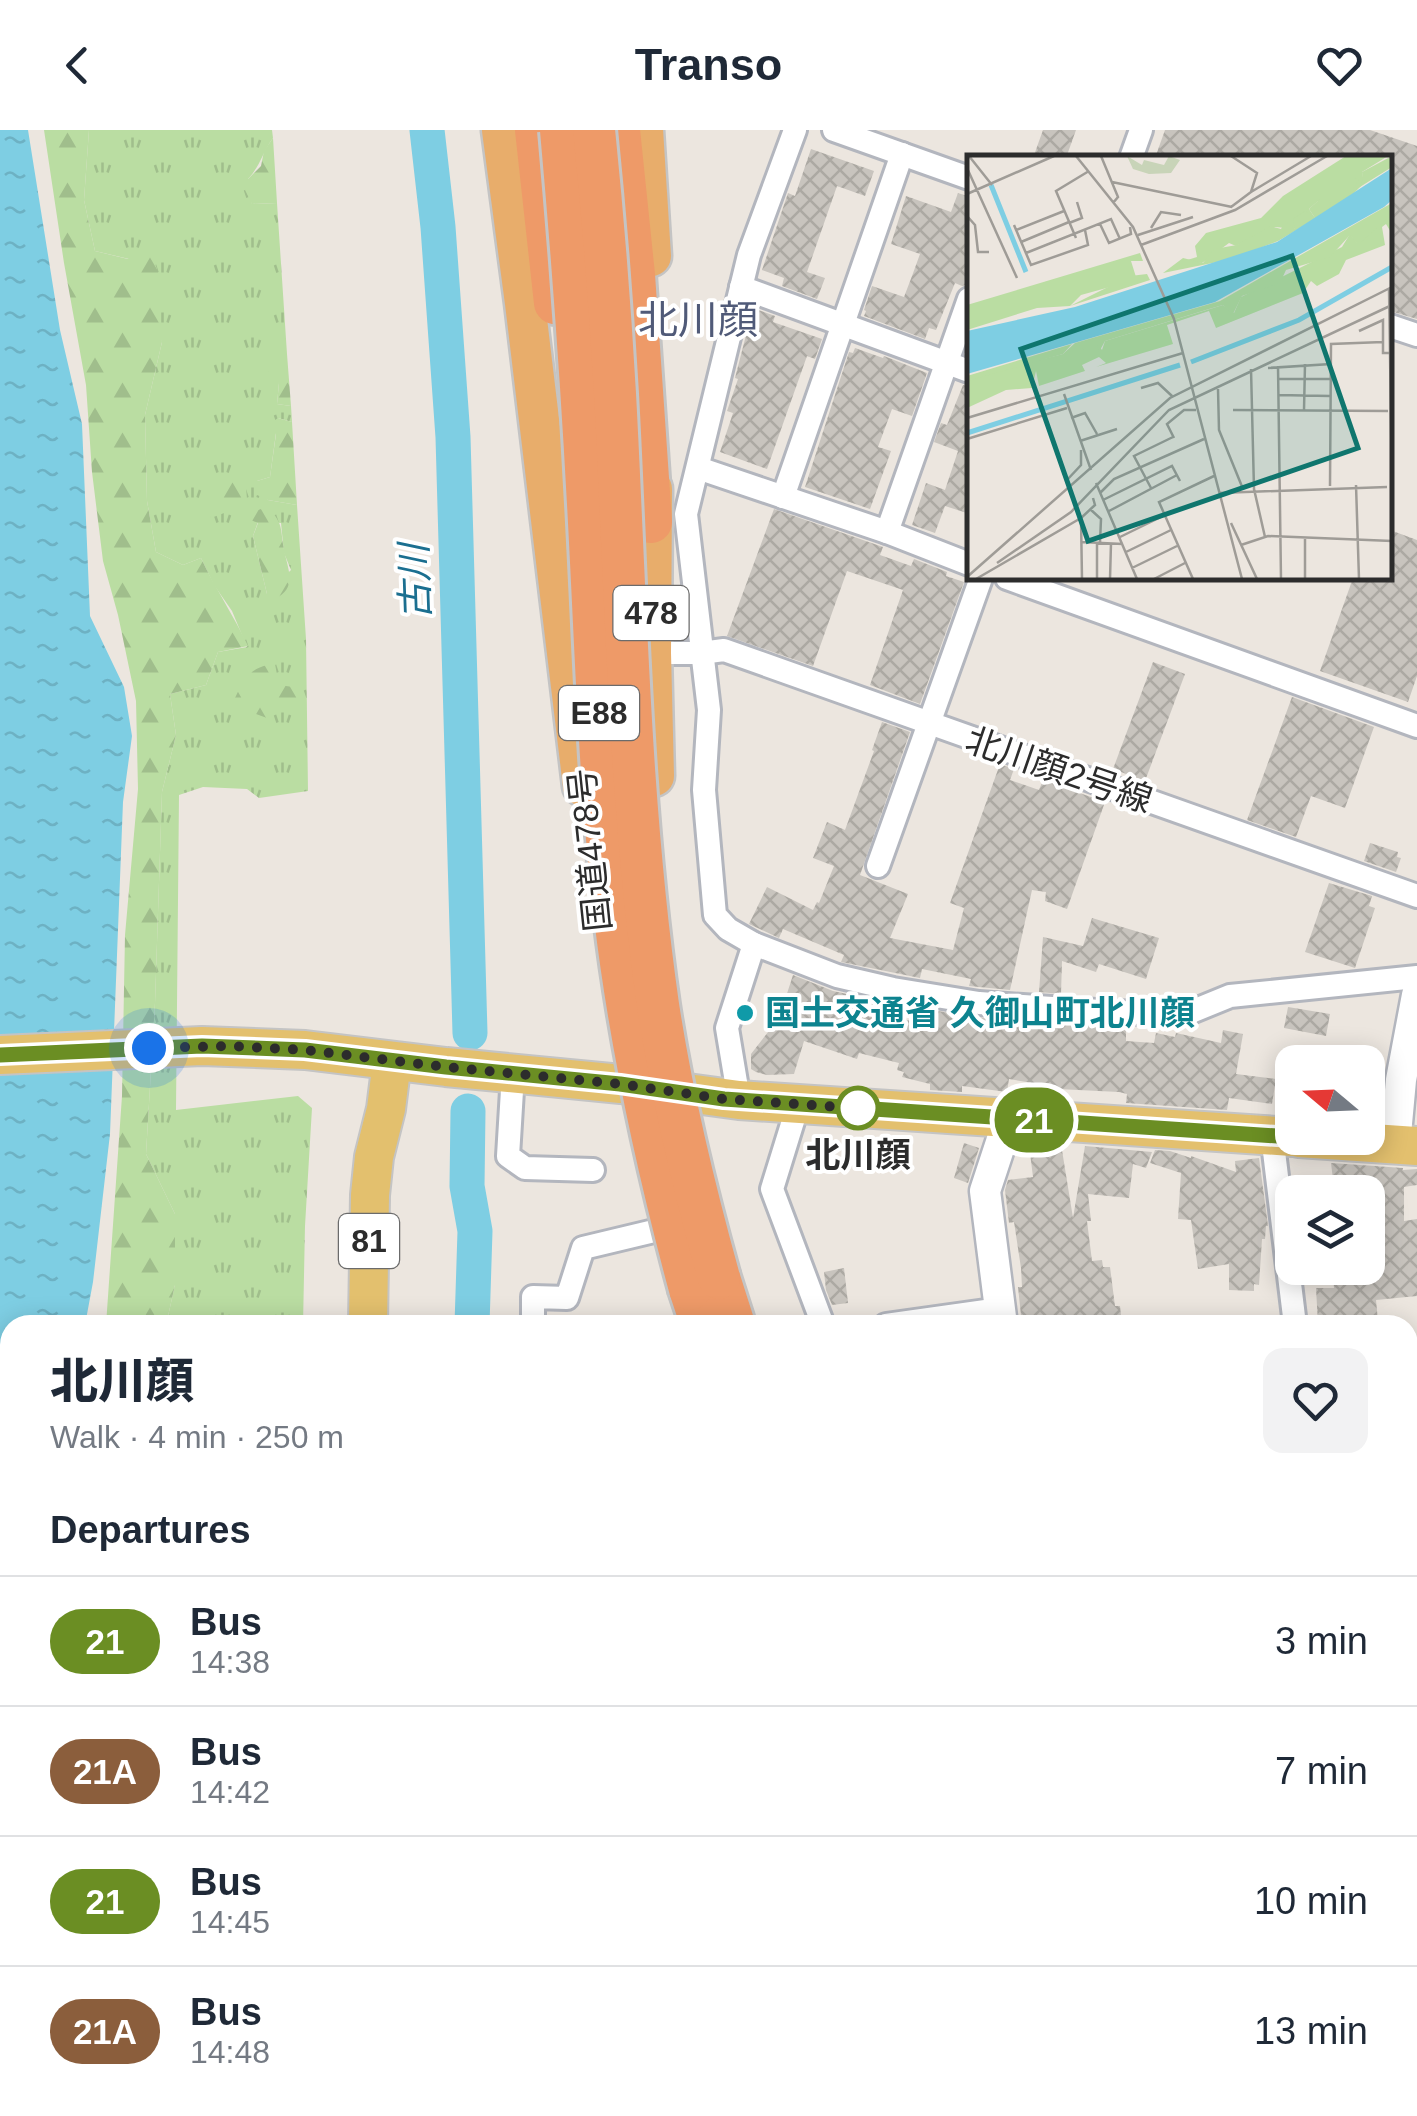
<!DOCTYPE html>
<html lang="en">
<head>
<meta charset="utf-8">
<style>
	:root { --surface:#fff; --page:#f2f2f3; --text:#1f2937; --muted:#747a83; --line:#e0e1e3 }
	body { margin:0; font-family:Helvetica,"Noto Sans JP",sans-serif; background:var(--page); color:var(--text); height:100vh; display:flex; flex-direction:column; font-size:38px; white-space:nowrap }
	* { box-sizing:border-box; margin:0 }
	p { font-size:32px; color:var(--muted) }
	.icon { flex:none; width:55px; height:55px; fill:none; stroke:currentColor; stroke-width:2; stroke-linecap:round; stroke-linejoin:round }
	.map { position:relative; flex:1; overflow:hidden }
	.panel { position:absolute; left:0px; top:1185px; width:1418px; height:802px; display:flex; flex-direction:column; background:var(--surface); border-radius:30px 30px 0 0; box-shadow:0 5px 25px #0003 }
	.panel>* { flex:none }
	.badge { padding:0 20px; border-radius:32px; font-size:35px; line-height:65px }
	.needle { width:65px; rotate:289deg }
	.controls { position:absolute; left:1275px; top:915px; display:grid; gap:20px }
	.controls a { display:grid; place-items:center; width:110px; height:110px; border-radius:20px; background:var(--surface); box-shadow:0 5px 25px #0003; font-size:50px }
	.you { position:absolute; width:50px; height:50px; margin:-25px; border:8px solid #fff; border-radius:50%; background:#1a73e8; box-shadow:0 0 0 15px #1a73e833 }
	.map>.badge { position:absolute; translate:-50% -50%; box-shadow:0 0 0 5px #fff }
	h2 { padding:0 50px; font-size:38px; line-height:90px }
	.round { display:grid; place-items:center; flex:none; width:105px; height:105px; border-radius:20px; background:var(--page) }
	.head { display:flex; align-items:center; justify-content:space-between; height:170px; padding:0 50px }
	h1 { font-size:48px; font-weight:800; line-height:75px }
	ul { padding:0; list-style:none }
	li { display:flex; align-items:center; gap:30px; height:130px; padding:0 50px; border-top:2px solid var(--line) }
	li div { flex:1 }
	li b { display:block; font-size:38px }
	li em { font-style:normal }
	li .badge { min-width:110px; font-weight:700; text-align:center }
	header { display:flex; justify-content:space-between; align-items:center; height:130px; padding:0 50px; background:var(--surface); font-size:45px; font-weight:800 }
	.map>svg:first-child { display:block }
	.grass { fill:url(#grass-tufts); fill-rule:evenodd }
	.forest { fill:url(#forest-firs) }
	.water { fill:url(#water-ripples) }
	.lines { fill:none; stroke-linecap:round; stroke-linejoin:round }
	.river { stroke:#7ecee3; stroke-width:35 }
	.building { fill:url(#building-cross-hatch) }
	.minor-casing { stroke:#b3b6be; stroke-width:28 }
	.tertiary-casing { stroke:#b3b6be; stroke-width:35 }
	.primary-casing { stroke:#c4c4c4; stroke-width:42 }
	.trunk-casing { stroke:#c4c4c4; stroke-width:45 }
	.motorway-casing { stroke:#c4c4c4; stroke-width:48 }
	.minor { stroke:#fff; stroke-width:22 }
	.tertiary { stroke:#fff; stroke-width:30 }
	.primary { stroke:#e3c06e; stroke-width:38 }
	.trunk { stroke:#e8ad6b; stroke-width:40 }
	.motorway { stroke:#ee9a68; stroke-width:42 }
	.motorway-bridge-casing { stroke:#c4c4c4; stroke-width:48; stroke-linecap:butt }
	.motorway-bridge { stroke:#ee9a68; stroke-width:42 }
	.line-casing { stroke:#fff; stroke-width:22 }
	.line { stroke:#6b8e23; stroke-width:15 }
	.walk { stroke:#2c2c2c; stroke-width:10; stroke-dasharray:0 18 }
	.culture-dot { fill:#0f9aa8; stroke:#fff; stroke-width:4 }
	.stop-dot { fill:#fff; stroke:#6b8e23; stroke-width:5 }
	.labels { text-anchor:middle; stroke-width:8; stroke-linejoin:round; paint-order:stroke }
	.shield { fill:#fff; stroke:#6b6b6b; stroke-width:2.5 }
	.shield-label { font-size:32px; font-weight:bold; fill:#2c2c2c }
	.street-label { font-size:35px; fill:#2c2c2c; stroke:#fff }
	.culture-label { font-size:35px; font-weight:bold; fill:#0d838f; stroke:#fff; text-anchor:start }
	.stop-label { font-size:35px; font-weight:bold; fill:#2c2c2c; stroke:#fff }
	.water-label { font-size:38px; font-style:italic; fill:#1b6f90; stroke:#fff }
	.quarter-label { font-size:40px; fill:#505a78; stroke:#fff }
	.inset-river { fill:none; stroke:#7ecee3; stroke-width:5 }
	.inset-road { fill:none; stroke:#9f9c97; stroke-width:2.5 }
	.view { fill:#0f766e; fill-opacity:0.15; stroke:#0f766e; stroke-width:5 }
	.inset-edge { fill:none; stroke:#2c2c2c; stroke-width:5 }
</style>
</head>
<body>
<header><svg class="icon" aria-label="back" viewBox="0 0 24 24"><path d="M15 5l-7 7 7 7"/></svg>Transo<svg class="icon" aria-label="heart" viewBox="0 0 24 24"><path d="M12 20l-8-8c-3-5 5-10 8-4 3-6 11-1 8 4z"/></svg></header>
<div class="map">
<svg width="1417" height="1986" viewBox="0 0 1417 1986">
	<defs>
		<pattern id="grass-tufts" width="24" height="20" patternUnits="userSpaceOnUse" patternTransform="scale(2.5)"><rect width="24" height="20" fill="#badda2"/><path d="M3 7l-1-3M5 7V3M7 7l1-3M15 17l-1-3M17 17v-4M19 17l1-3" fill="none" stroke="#a0be8c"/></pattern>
		<pattern id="forest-firs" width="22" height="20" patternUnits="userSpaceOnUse" patternTransform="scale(2.5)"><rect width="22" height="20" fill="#badda2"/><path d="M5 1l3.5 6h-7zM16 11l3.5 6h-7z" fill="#a0be8c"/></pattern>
		<pattern id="water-ripples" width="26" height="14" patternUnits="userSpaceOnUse" patternTransform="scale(2.5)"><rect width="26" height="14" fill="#7ecee3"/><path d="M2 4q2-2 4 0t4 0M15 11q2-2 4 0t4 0" fill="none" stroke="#6db1c3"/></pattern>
		<pattern id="building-cross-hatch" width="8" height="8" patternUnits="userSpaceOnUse" patternTransform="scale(2.5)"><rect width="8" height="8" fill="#c8c4be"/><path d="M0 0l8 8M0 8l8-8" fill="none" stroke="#aca9a3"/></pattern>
	</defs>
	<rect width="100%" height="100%" fill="#ece6df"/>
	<!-- grass -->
	<g class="grass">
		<path d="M89,0H272L273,8C262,23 261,35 248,49L252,74L277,73L287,224H275L279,253L277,274L291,276L292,292L278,288L270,347L257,351L268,370L297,375L306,509L308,661L259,668L247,659L203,657L179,665L176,980L298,966L312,978L305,1096L303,1195H166L175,1155V1084L146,1024L155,873L162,662L176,605L170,564L206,555L218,522L247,517L232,481L214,455L201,428L183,435L156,422L147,371L145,285L162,212L129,129L95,121L84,70ZM258,392L281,393L284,423L291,440L267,464L253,406Z"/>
		<path d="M86,1978H180L196,1986H88Z"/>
	</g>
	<!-- forest -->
	<g class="forest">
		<path d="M44,0H89L84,70L95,121L128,129L147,112L157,139L162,212L145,285L147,371L156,422L183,435L201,428C215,458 234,486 248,516L218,522L206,555L170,564L176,605L162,662L155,873L146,1024L175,1084V1155L166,1195H106L122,966L125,805L138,659L136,571L118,485L103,431L92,342L86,255L64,133Z"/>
		<path d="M273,8L277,73L252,74L245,60L248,49L261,36L264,21Z"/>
		<path d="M275,224H287L291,276L277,274L279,253L270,248L267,231Z"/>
		<path d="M278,288L292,292L297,375L268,370L257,365V351L270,347L276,304L268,295Z"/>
		<path d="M241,345L246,357L247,369L232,380L211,388L209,365L219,358L228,355L231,348Z"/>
		<path d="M261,379L271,380C284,397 280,399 284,419C287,438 299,458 274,469L267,464L253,406L258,393L251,390L250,383Z"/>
		<path d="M275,534L279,555L293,557L302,567V586L297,589L290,578L279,576L267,588L256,584H240L235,568C245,548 251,536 275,534Z"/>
		<path d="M180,1978H284V1986H196Z"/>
	</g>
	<!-- water -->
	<path class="water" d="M0,0H28L60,200L82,294L90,486L124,557L132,606L123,672L110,1004L93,1152L85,1195H10V1978H60V1986H0Z"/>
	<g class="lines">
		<!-- river -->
		<g class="river">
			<path d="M427,0L438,97L453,307L470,903"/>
			<path d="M468,981L467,1056L475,1101L472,1195"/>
			<path d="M445,1986V1978"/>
		</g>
	</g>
	<!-- building -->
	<g class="building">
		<path d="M1043,0H1076L1066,28H1033Z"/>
		<path d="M1165,0H1370L1417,16V189L1390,181V28H1155Z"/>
		<path d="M811,19L874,41L865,66L837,56L807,142L825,148L817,169L782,156L784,148L762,140L788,63L795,66Z"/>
		<path d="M958,63L970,67V154L962,156L955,153L936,200L929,198L925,209L864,186L866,181L864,180L872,156L904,167L912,146L920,124L891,114L906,66L951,82Z"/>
		<path d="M753,178L775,186L773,192L822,209L815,229L807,226L767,339L720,322L733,283L727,281L738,249L735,248Z"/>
		<path d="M855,218L883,228L884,226L927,243L912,286L892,279L878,317L891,321L870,379L805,357L849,222L853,223Z"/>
		<path d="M963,255L970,256V384L945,376L935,403L912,395L926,353L945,360L958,321L934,312L941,293L947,295Z"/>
		<path d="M774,379L883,417L880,425L911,436L914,429L947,442L946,446L964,452L920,574L870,555L903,460L847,441L813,536L727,506Z"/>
		<path d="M1390,400L1417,410V546L1408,572L1320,541L1353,448H1390Z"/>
		<path d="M1153,532L1185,544L1145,651L1113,639Z"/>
		<path d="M1292,567L1374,597L1345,678L1311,666L1296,707L1247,690Z"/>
		<path d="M882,592L910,602L860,745L908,764L890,808L953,820L964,778L950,773L1000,634L1014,639L1010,650L1039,660L1043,650L1105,672L1067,779L1045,771L1046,762L1032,760L1010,860L969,856L971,849L922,839L920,848L841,832L844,825L783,799L779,808L749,794L767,757L813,780L817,772L819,773L834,736L813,728L827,692L845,700L874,621L872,620Z"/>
		<path d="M1370,713L1398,722L1397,727L1401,728L1396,742L1364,731Z"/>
		<path d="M1329,753L1372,766L1369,776L1375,778L1355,838L1305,822Z"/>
		<path d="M1092,788L1159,808L1146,849L1099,834L1096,842L1062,831L1061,864L1039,862L1043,807L1083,816Z"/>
		<path d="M793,845L833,861L875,870L872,881L915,892L918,878L1037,896V892L1126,897V911L1154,913L1156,903L1175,907L1176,903L1221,913L1223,900L1243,904L1236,944L1276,949L1272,974L1229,968L1227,980L1126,973L1127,964L1119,962L1058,959V961H1054L1053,968L1038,967V954L1009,949L1007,962L962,956V962L930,960V954L902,947L904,942L897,940L899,933L859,923L857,929L804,911L794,944L767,945L756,942L751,939V924L772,897L778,878L782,879Z"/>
		<path d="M1288,877L1330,884L1326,906L1284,898Z"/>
		<path d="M860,1011L881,1018L874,1038L853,1032Z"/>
		<path d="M964,1013L979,1018L968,1053L954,1048Z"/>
		<path d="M1042,1013L1061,1014L1073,1088L1085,1016L1152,1022L1146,1038L1133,1034L1129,1068L1088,1064L1091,1091H1087L1092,1131L1102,1130L1103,1137H1110L1115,1176H1120L1122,1195H1022L1018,1157H1022L1021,1138L1014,1092L1009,1093L1005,1060L1008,1050L1033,1047L1029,1015Z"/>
		<path d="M1155,1020L1170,1021L1191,1028V1026L1236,1042L1235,1031L1259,1028L1268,1096H1266L1265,1109H1262L1259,1155L1254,1154V1161L1229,1160V1134L1198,1139L1191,1090L1178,1089L1181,1043L1150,1033Z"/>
		<path d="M1331,1033L1403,1038V1040L1417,1039V1055L1404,1057V1091L1417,1089V1166L1376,1170L1378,1191L1362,1192V1189L1318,1194L1316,1158H1334L1332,1138H1368V1114L1380,1113L1379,1095L1382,1094V1061H1372V1053L1334,1058Z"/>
		<path d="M844,1138L848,1173L832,1175L826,1160L824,1142Z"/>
	</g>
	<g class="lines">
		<!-- minor casing -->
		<g class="minor-casing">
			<g id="minor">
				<path d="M795,0L749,125L686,384L709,580L704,660L715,785L728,799L754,814L837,846L893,859L979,873L1111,882L1186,884L1230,866L1417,847"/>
				<path d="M834,0L969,48"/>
				<path d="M1131,28L1141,0"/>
				<path d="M741,157L969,241"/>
				<path d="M1390,196L1417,205"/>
				<path d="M698,338L887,402L969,434"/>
				<path d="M783,367L902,24"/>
				<path d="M887,402L969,169"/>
				<path d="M1007,448L1417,596"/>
				<path d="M651,523H701L724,520L1417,766"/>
				<path d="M878,736L981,448"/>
				<path d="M513,944L508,1026L525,1038L593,1040"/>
				<path d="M739,970L727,898L754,814"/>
				<path d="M798,975L772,1059L823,1195"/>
				<path d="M1272,1005L1295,1195"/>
				<path d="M533,1195V1167L567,1168L583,1118L654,1101"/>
				<path d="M886,1195L1000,1179"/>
				<path d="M1408,1419L1417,1418"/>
				<path d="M1408,1768H1417"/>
				<path d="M1408,1891L1417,1895"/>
				<path d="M965,1978L970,1986"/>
				<path d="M1252,1978L1277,1986"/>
				<path d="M491,1986V1978"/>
			</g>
		</g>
		<!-- tertiary casing -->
		<g class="tertiary-casing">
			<g id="tertiary">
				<path d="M1395,1015L1401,950L1417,865"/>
				<path d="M1002,1195L985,1061L1009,988"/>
			</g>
		</g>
		<!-- primary casing -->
		<g class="primary-casing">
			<g id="primary">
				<path d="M0,925L202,916L305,920L446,937L621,954L739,970L1292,1007"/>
				<path d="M1299,1008L1417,1016"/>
				<path d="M368,1195L370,1065L374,1027L386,979L392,931"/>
				<path d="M348,1986L349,1978"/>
			</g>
		</g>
		<!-- trunk casing -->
		<g class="trunk-casing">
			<g id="trunk">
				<path d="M502,0L525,173L583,656"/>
				<path d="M643,0L651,126"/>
				<path d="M652,359L651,523L654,646"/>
				<path d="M1007,1978L1012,1986"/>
				<path d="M1165,1978L1168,1986"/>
			</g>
		</g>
		<!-- motorway casing -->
		<g class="motorway-casing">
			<g id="motorway">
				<path d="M536,0L555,173"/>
				<path d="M619,0L634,145L651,392"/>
				<path d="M719,1148L734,1195"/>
				<path d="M690,1159L702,1195"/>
				<path d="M1044,1978L1048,1986"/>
				<path d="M1081,1978L1086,1986"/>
				<path d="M1116,1978L1120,1986"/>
			</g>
		</g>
		<!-- minor -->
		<use href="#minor" class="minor"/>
		<!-- tertiary -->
		<use href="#tertiary" class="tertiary"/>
		<!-- primary -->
		<use href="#primary" class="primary"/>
		<!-- trunk -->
		<use href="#trunk" class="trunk"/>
		<!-- motorway -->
		<use href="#motorway" class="motorway"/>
		<!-- motorway-bridge casing -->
		<g class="motorway-bridge-casing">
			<g id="motorway-bridge">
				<path d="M561,0C574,144 584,287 591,432C597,550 601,670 615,787C630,913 657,1037 690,1159"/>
				<path d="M594,0C603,88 610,176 615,264C626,468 629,673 658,875C672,967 694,1058 719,1148"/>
			</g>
		</g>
		<!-- motorway-bridge -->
		<use href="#motorway-bridge" class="motorway-bridge"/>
	</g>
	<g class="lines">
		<!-- line casing -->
		<g class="line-casing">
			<path id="line" d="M0,925L202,916L305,920L446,937L620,954L724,969L1292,1007"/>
		</g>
		<!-- line -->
		<use href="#line" class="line"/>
		<!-- walk -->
		<path class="walk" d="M149,918L230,916L305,920L446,937L620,954L724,969L868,979L858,978"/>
	</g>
	<!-- markers -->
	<circle class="culture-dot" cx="745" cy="883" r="10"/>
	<circle class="stop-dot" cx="858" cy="978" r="20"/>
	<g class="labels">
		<!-- shield labels -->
		<g class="shield">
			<rect x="613.5" y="456" width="75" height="54" rx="8"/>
			<rect x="559" y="556" width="80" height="54" rx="8"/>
			<rect x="339" y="1084" width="60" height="54" rx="8"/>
		</g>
		<g class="shield-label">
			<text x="651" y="494">478</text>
			<text x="599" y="594">E88</text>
			<text x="369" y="1122">81</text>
		</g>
		<!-- street labels -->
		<g class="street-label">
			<text transform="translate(1059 640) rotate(19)" y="12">北川顔2号線</text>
			<text transform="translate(590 720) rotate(-96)" y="12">国道478号</text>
		</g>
		<!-- culture labels -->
		<g class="culture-label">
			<text x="765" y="895">国土交通省 久御山町北川顔</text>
		</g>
		<!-- stop labels -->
		<g class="stop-label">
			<text x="858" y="1037">北川顔</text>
		</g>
		<!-- water labels -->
		<g class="water-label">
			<text transform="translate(415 452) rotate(-92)" y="13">古川</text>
		</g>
		<!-- quarter labels -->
		<g class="quarter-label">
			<text x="698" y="204">北川顔</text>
		</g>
	</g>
	<!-- overview -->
	<g transform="translate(967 25)">
		<rect width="425" height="425" fill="#ece6df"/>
		<path d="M379,1H421L395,17L397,28L383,42L365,54L351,46L342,54L348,63L327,64L329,74L308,72L269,91L262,88L235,108L217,106L230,102L228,91L239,78L294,63L316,41ZM425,56V79L419,69L415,72L418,90L379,105L372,119L350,131L344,126L336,138L249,173L242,156L200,170L206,189L129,212L139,208L132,202L115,210L118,216L72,231L69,216L65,233L39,235L0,253V226L20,218L96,199L108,188H130L135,195L138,186L256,150L267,158L274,142L375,92L383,79L391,89ZM173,98L176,106H164L169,122L161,127L114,140L103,151L70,153L0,175V150Z" fill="#badda2"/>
		<path d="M425,1V12L380,40L390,29L387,22L396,28L395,17ZM354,43H362L365,54L311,86L265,104L196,118L216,103L236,108L247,94L270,90L303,71L314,74L318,66L328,74L326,64L338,56L348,63L342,54ZM425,48L423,61L391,90L383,80L363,102L319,115L313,128L275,141L266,159L256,150L242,154L138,186L132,197L130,189L118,195L108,188L253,146ZM163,121L180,119L183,125L103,151ZM105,189L96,199L0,226V221Z" fill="#badda2"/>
		<path d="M160,1L175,10L177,5L197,10L202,1L213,5L204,18L182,19L166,14Z" fill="#c8d4b8"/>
		<path d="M425,13V45L417,52L248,147L0,219V176L108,152L310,87Z" fill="#7ecee3"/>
		<path class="inset-river" d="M24,30L59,117M224,207L332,165L425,112M0,278L213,210"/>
		<path class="inset-road" d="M2,1L25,30M109,1L166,72L207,164L275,424M134,1L151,42L146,48M264,1L290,18L284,37L264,52M0,13L50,123M145,27L265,52M284,37L344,1M0,39L87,1M0,61L8,70L11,97H22M102,68L115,63L110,47M133,69L142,88L164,79L163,72M47,70L64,110L121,90L118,75M184,73L194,57L214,60M49,75L97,56M171,80L226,62M109,83L89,36L122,16M54,87L102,67M174,90L268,55L360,1M59,98L144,64L153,84M422,133L425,333M392,176L416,165V198H425M311,211L314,424M301,213L364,209M284,214L287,334L298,382M311,224H364M174,233L191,228L205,241M251,234L252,275L276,334M97,239L124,315M311,240L363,241M266,255L421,256M337,255L338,209M0,263L216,198M104,263L118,258L130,279M207,283L200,269L217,255H229M0,284L100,253M113,286L150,274M100,325L114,310V295M129,328L170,424M389,330L392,424M363,331L364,189L416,187M184,333L167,301L206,282M133,338L147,324L237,284M252,338L420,332M136,345L205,311L213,326M123,354L134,364L133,387M142,356L210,320M264,368L290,424M153,382L198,360M114,387L156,389M274,390L301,381L425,386M159,397L204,375M30,408L104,357L202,255L425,150M165,413L210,391M0,422L203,243L425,132M9,424L114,363M115,424L114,363L128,350L126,343M130,424V387M143,424L144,388M187,424L218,408M226,424L192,347L247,321M338,424V383"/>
		<path class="view" d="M325,101L391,293L121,386L54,194Z"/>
		<rect width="425" height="425" class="inset-edge"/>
	</g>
</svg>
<div class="controls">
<a><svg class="needle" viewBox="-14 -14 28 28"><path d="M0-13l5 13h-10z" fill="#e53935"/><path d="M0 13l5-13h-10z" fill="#747a83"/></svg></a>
<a><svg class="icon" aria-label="layers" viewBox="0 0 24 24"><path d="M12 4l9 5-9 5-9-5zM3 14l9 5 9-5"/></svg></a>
</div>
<div class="you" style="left:149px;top:918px"></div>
<b class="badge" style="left:1034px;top:990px;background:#6b8e23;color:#fff">21</b>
<section class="panel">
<div class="head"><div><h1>北川顔</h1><p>Walk · 4 min · 250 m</p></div><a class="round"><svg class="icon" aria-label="heart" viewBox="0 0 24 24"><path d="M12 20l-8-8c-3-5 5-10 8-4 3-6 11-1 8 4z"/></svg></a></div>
<h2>Departures</h2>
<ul>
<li><span class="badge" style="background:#6b8e23;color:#fff">21</span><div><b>Bus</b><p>14:38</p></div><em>3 min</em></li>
<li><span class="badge" style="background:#8b5e3c;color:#fff">21A</span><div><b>Bus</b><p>14:42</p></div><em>7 min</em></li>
<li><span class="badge" style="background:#6b8e23;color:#fff">21</span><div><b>Bus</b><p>14:45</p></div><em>10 min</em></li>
<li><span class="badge" style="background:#8b5e3c;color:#fff">21A</span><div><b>Bus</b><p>14:48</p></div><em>13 min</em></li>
</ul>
</section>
</div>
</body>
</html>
